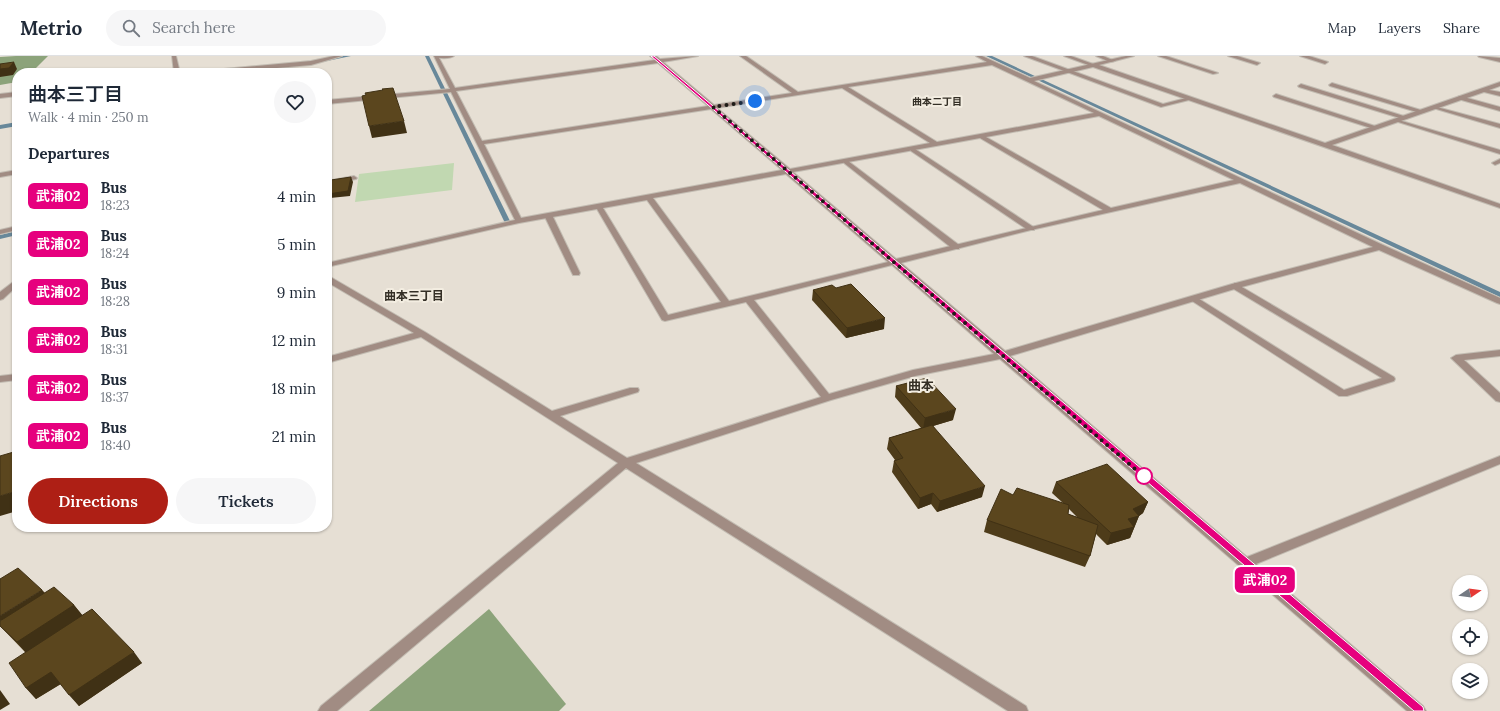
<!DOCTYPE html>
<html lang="en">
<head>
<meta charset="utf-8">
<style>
	:root { --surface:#fff; --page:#f6f6f7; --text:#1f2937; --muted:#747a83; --line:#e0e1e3; --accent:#ae1f15 }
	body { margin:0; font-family:Lora,"Noto Sans JP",serif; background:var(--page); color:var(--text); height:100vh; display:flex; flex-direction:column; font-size:15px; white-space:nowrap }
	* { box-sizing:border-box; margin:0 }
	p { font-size:13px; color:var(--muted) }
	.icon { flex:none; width:22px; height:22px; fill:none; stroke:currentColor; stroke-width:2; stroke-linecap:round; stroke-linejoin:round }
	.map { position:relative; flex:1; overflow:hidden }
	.sheet { position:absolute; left:12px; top:12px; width:320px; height:464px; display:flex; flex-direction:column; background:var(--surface); border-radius:16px; box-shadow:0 1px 3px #0004 }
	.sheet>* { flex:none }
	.badge { padding:0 8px; border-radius:6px; font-size:14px; line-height:26px }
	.needle { width:26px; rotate:77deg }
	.tools { position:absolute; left:1452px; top:519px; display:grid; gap:8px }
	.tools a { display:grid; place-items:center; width:36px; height:36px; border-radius:50%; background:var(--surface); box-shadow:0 1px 3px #0004; font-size:20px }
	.you { position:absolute; width:20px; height:20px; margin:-10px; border:3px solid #fff; border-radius:50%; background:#1a73e8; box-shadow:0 0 0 6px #1a73e833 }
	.map>.badge { position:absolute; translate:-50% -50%; box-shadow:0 0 0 2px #fff }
	h2 { padding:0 16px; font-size:15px; line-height:36px }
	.round { display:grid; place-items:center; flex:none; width:42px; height:42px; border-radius:21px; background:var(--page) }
	.head { display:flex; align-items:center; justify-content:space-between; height:68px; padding:0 16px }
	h1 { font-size:19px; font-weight:600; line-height:30px }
	.primary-button { display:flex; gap:8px; margin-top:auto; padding:8px 16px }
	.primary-button a { flex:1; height:46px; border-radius:24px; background:var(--accent); color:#fff; font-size:16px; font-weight:600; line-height:46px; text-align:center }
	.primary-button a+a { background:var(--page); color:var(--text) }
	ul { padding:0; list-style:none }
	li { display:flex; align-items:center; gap:12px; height:48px; padding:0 16px }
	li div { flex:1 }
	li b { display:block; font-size:15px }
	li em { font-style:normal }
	li .badge { min-width:44px; font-weight:700; text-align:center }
	header { display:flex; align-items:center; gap:24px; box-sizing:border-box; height:56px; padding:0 20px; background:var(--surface); border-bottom:1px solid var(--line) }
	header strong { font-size:19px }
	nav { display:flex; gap:22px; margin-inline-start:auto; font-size:14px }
	.search { width:280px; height:36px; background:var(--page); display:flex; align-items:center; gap:10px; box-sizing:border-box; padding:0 14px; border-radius:22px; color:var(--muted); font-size:15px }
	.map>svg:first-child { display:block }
	.green { fill:#c1d8b1 }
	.forest { fill:#8ca37a }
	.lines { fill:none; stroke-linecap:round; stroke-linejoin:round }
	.stream { fill:#68889a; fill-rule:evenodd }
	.lane-casing { stroke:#c2bcb2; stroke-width:2 }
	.street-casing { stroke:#c2bcb2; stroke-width:2 }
	.lane { fill:#a18c83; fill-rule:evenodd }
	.street { fill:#a18c83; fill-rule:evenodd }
	.wall { fill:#4e3c1a; fill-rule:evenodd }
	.shaded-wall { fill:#403115 }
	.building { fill:#5b461e; stroke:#403115 }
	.line { fill:#e6007e; stroke:#fff }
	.walk { stroke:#1e1b17; stroke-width:4; stroke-dasharray:0 7.2 }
	.stop-dot { fill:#fff; stroke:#e6007e; stroke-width:2 }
	.labels { text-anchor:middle; stroke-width:4; stroke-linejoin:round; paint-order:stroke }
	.far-neighbourhood-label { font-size:10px; font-weight:bold; fill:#342f26; stroke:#f3ede1 }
	.neighbourhood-label { font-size:12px; font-weight:bold; fill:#342f26; stroke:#f3ede1 }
	.quarter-label { font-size:13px; font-weight:bold; fill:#342f26; stroke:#f3ede1 }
</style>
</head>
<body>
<header>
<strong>Metrio</strong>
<div class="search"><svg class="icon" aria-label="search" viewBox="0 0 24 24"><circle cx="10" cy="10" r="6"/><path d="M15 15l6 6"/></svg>Search here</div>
<nav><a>Map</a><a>Layers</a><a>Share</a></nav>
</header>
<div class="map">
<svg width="1500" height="655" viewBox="0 0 1500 655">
	<rect width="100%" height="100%" fill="#e6dfd4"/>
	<!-- green -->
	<path class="green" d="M454,107L452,134L355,146L359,118Z"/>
	<!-- forest -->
	<g class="forest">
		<path d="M16,0H48L31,17H17V26L0,29V1Z"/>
		<path d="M489,553L566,648L559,655H369Z"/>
	</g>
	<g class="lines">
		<!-- stream -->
		<g class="stream">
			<path d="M342,0H351L303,10L301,9Z"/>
			<path d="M425,0H429L510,165L509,166H505L504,165Z"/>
			<path d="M986,0H992L1500,236V241Z"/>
			<path d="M288,10L286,12L239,17H222L224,16Z"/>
			<path d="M17,66V70L0,73V69Z"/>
			<path d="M17,175V179L0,183V179Z"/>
		</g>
		<!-- lane casing -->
		<g class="lane-casing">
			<g id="lane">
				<path d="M434,0H454C450,3 438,3 434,0Z"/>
				<path d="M1024,0H1032L1163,48L1190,41L1193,43L1161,51Z"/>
				<path d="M1064,0H1071L1096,9L1091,10Z"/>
				<path d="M1096,0H1103L1115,5L1110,6Z"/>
				<path d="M1158,0H1166L1218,17L1213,18Z"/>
				<path d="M1228,0H1237L1260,7L1257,9Z"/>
				<path d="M1300,0H1309L1328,6L1325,8Z"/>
				<path d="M1332,27L1424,55L1425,56L1420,57L1330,30L1329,29Z"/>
				<path d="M1301,28L1407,61L1408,62L1403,63L1299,31L1298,30Z"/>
				<path d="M1276,38L1378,71L1379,72L1374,73L1274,41L1273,40Z"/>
				<path d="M1460,40L1500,51V55L1458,43V41Z"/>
				<path d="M1433,50L1500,68V72L1433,52Z"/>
				<path d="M1395,63L1500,94V98L1395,65Z"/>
				<path d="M911,93H915L1035,172L1034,174H1028L911,95Z"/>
				<path d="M1500,103V107L1495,109L1492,107Z"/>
				<path d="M844,105H848L959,189V193H953L844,107Z"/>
				<path d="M354,120L357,122L356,123L327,129V125Z"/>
				<path d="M546,159H549L553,161L580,217L579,219H573L572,217L545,161Z"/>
				<path d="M17,170V174L0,178V174Z"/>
				<path d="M1235,227L1394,321L1395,323L1394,325L1347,340H1339L1189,243L1193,240L1196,241L1344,334L1382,322L1232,232L1231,230Z"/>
				<path d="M17,318V324L0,326V320Z"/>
			</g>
		</g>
		<!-- street casing -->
		<g class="street-casing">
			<g id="street">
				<path d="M172,0H176L180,17H174Z"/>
				<path d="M334,0H342L311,9L219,17H199L202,15L311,5Z"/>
				<path d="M434,0H438L455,32L655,4L650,0H656L660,3L698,0L663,6L714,49L792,37L740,0H746L798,36L987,6L976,0H982L1030,22L1126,0H1134L1099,9L1325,87L1500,26V30L1489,34L1500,36V40L1484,36L1332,89L1500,148V152L1093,11L1034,25L1383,189L1500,242V248L1497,247L1379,194L1238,232L1010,300L1247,501L1500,400V408L1256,508L1423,650L1426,655H1407L1000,303L915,320L831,344L636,407L1026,650L1028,655H1008L626,412L337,655H318L321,650L618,407L421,281L327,307V301L414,277L327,226V219L425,276L552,355L630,332H638L639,334L638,336L560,360L627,402L821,341L746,246L665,265L662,264L597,153L519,167L327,211V207L515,164L451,36L327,48V44L450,33ZM658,7L708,50L482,85L456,35ZM992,9L1094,57L937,86L848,31ZM842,32L930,87L790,113L717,52ZM711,53L782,114L521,162L484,88ZM1099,60L1234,124L1111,152L986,81ZM980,82L1103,154L896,203L793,116ZM786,118L888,206L729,245L653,142ZM1240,127L1373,191L1232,228L1005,295L901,207L1031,174ZM647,144L721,246L668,259L603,152ZM892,209L994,298L913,314L829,338L754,244Z"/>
				<path d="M1478,0L1500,2V6L1479,1Z"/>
				<path d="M17,36V40L0,42V38Z"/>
				<path d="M17,114V118L0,121V117Z"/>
				<path d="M17,223V230L3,243L0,244V236Z"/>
				<path d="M1500,294V300L1464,304L1500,337V346L1496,345L1451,302L1456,299Z"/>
			</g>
		</g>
		<!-- lane -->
		<use href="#lane" class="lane"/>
		<!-- street -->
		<use href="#street" class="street"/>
	</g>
	<!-- wall -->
	<g class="wall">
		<path d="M813,234L884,273L846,282L812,244Z"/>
		<path d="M896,330L953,364L933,370L982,441L937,456L931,448L918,453L892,416L894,405L895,404L887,393L889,382L921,372L895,341Z"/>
		<path d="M1056,426L1148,446L1143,457L1139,460L1130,482L1107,489L1096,478L1090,500L1085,511L984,476L987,464L1013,439L1063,447L1052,437ZM1069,453L1077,461L1068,458Z"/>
		<path d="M42,534L45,537L74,549L82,559L142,607L79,650L61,628L36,643L26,632L25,596L0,570Z"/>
	</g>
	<!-- shaded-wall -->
	<g class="shaded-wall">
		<path d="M14,6L17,13L13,19L0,21V13Z"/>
		<path d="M404,65L407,77L372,82L369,70Z"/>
		<path d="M351,121L353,126L350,140L330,142L328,138Z"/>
		<path d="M885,262L884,273L846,282L847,272Z"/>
		<path d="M956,353L953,364L923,373L925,362Z"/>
		<path d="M985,430L982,441L937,456L940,445Z"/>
		<path d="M17,435V455L0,460V440Z"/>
		<path d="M933,437L931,448L918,453L920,442Z"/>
		<path d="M1148,446L1143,457L1139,460L1130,482L1107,489L1111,477L1128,463L1133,453Z"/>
		<path d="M42,534L51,545L0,565V560Z"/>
		<path d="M74,549L83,560L27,598L17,586Z"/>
		<path d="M134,596L142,607L79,650L69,639Z"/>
		<path d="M51,616L62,627L36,643L26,632Z"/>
		<path d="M0,634L10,648L0,654Z"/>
	</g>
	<!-- building -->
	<g class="building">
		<path d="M14,6L9,12L0,13V8Z"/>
		<path d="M393,32L404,65L369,70L362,40L366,39L365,37L383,34L382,33Z"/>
		<path d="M351,121L348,135L328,138L331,124Z"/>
		<path d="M851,228L885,262L847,272L813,234L832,229L836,232Z"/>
		<path d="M927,322L956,353L925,362L896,330Z"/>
		<path d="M932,369L985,430L940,445L933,437L920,442L894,405L903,402L889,382Z"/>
		<path d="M17,395V435L0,440V400Z"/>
		<path d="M1107,408L1148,446L1133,453L1139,460L1128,463L1134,471L1111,477L1056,426Z"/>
		<path d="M1017,432L1069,449L1068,458L1098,469L1090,500L987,464L1001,433L1013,439Z"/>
		<path d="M18,512L42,534L0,560V523Z"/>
		<path d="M54,531L74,549L17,586L0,570V565Z"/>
		<path d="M92,553L134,596L69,639L51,616L26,632L9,607Z"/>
	</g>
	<!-- line -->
	<path class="line" d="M651,0H654L1423,651L1424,655H1414Z"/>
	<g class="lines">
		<!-- walk -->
		<path class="walk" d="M755,45L713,51L1148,424L1144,420"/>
	</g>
	<!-- markers -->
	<circle class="stop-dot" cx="1144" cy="420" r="8"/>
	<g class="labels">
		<!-- far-neighbourhood labels -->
		<g class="far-neighbourhood-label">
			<text x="937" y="49">曲本二丁目</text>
		</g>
		<!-- neighbourhood labels -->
		<g class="neighbourhood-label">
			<text x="414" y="244">曲本三丁目</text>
		</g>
		<!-- quarter labels -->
		<g class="quarter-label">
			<text x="921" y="334">曲本</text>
		</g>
	</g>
</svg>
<div class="tools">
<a><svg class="needle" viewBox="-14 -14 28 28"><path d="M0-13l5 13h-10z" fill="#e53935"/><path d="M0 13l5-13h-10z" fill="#747a83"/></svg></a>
<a><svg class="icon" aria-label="locate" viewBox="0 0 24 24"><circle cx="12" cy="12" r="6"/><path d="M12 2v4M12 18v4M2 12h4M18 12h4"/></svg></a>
<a><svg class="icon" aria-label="layers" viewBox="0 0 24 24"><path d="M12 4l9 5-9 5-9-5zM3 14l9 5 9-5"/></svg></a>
</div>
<div class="you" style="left:755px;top:45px"></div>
<b class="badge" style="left:1265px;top:524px;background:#e6007e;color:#fff">武浦02</b>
<section class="sheet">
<div class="head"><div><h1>曲本三丁目</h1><p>Walk · 4 min · 250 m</p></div><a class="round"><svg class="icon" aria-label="heart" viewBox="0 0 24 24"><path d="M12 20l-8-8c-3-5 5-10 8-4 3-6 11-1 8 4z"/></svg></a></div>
<h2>Departures</h2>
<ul>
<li><span class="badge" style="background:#e6007e;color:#fff">武浦02</span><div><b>Bus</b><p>18:23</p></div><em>4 min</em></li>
<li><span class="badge" style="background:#e6007e;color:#fff">武浦02</span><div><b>Bus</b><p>18:24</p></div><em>5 min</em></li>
<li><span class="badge" style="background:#e6007e;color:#fff">武浦02</span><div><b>Bus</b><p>18:28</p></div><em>9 min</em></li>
<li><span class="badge" style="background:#e6007e;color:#fff">武浦02</span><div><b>Bus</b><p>18:31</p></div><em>12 min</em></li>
<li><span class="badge" style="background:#e6007e;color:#fff">武浦02</span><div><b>Bus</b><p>18:37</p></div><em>18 min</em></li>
<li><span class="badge" style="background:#e6007e;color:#fff">武浦02</span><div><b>Bus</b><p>18:40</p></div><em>21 min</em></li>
</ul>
<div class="primary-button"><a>Directions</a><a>Tickets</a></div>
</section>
</div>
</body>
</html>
